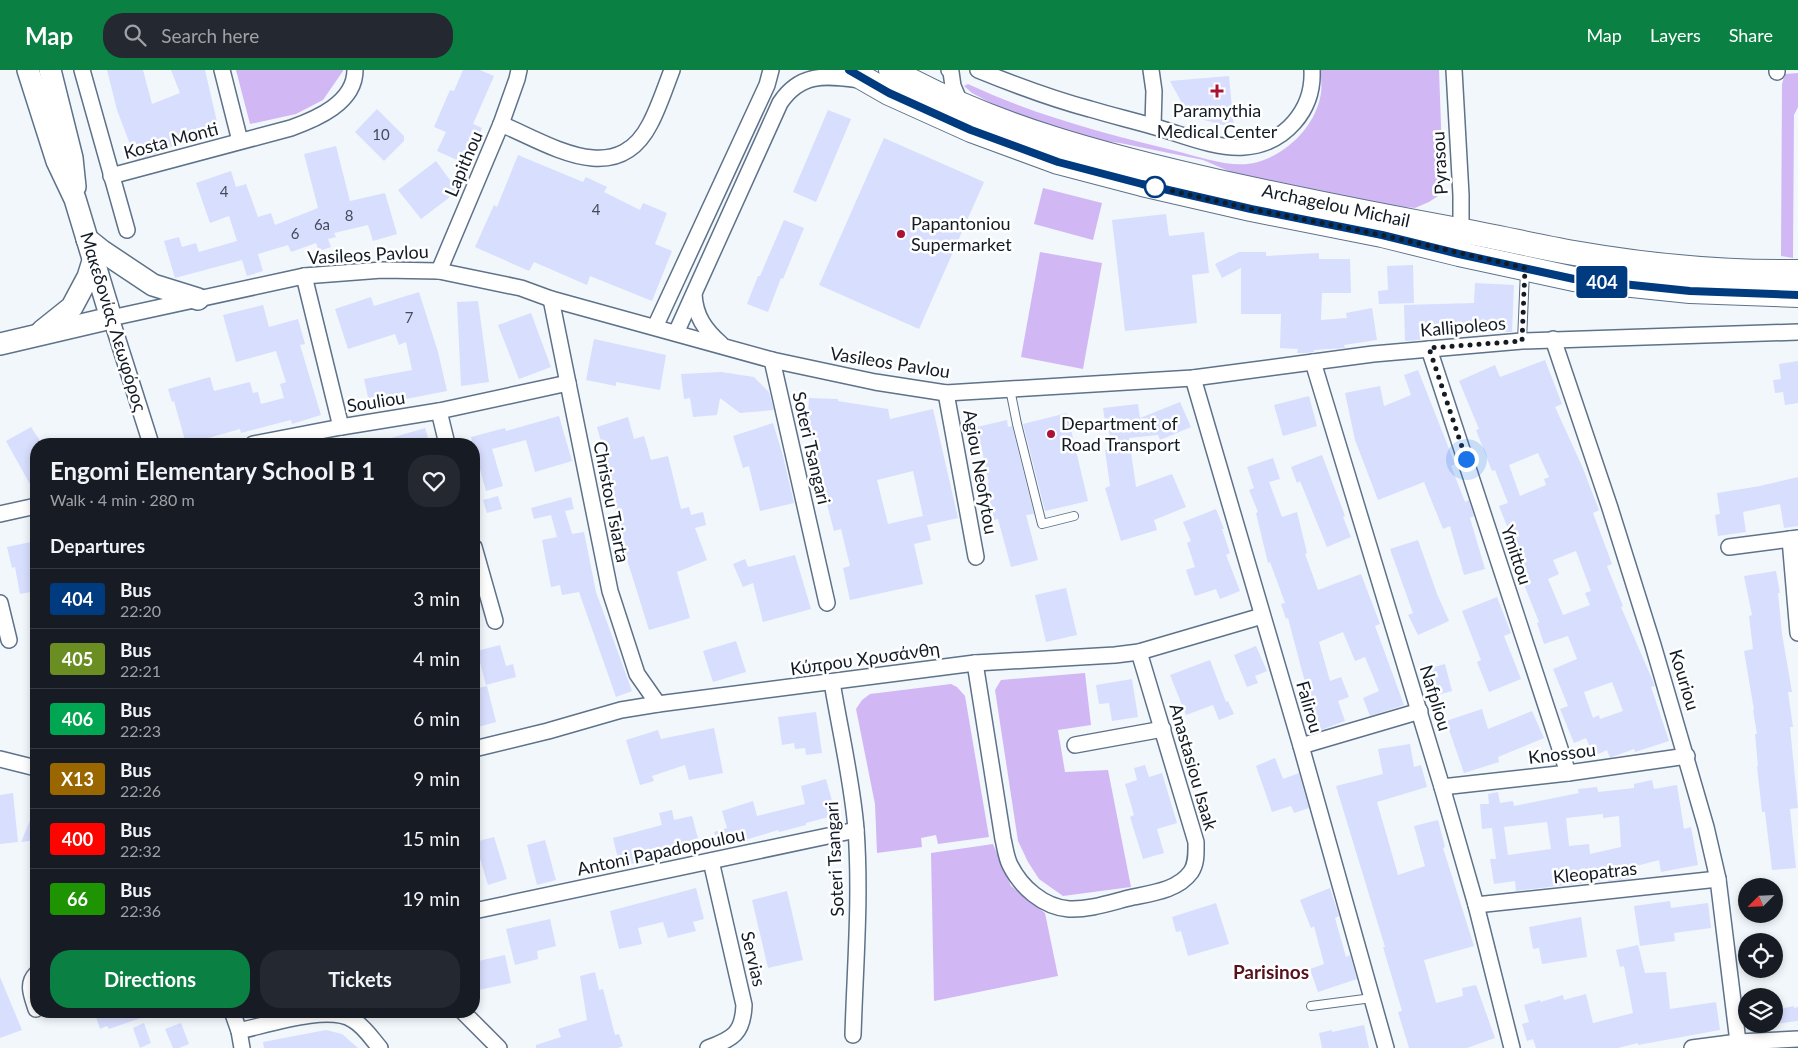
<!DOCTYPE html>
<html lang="en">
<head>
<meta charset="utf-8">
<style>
	:root { --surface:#171b24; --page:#242831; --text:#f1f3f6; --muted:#9ea1a6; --line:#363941; --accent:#0b8043 }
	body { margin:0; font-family:Lato,sans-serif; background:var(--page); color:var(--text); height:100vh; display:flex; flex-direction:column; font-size:19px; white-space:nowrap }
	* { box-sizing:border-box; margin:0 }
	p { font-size:16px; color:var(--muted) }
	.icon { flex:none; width:28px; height:28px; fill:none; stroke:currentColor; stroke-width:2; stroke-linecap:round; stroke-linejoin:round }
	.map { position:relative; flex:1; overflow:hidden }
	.side { position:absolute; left:30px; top:368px; width:450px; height:580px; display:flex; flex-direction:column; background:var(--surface); border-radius:20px; box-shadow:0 2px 8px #0003 }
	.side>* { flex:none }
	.badge { padding:0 10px; border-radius:4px; font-size:18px; line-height:32px }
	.needle { width:32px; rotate:246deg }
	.fabs { position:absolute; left:1738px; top:808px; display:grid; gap:10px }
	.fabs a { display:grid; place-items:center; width:45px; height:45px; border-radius:50%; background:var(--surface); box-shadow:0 2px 8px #0003; font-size:25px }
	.you { position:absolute; width:25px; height:25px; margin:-12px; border:4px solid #fff; border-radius:50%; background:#1a73e8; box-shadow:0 0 0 8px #1a73e833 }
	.map>.badge { position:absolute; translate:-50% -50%; box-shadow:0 0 0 2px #fff }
	h2 { padding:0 20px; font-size:19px; line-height:45px }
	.round { display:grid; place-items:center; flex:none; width:52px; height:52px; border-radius:20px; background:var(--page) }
	.head { display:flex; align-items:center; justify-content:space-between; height:85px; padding:0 20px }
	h1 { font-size:24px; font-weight:700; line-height:38px }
	.button { display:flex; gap:10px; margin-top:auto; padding:10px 20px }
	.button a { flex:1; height:58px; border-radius:20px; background:var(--accent); color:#fff; font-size:20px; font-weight:700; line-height:58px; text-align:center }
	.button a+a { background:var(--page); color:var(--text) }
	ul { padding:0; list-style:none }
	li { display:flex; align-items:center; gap:15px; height:60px; padding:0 20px; border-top:1px solid var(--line) }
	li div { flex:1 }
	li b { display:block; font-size:19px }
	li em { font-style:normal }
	li .badge { min-width:55px; font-weight:700; text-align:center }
	header { display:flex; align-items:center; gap:30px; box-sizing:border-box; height:70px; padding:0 25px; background:var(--accent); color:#fff }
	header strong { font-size:24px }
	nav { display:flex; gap:28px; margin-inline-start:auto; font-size:18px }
	.search { width:350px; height:45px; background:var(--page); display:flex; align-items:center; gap:12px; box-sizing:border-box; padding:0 18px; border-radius:20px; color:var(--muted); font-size:19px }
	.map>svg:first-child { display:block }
	.green { fill:#d1b8f5 }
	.building { fill:#d8defd; fill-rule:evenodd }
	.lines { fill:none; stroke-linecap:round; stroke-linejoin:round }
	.service-casing { stroke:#5e7289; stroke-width:10 }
	.minor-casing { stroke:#5e7289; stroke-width:18 }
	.secondary-casing { stroke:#5e7289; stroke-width:24 }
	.primary-casing { stroke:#5e7289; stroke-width:26 }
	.service { stroke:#fff; stroke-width:8 }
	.minor { stroke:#fff; stroke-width:15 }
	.secondary { stroke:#fff; stroke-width:21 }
	.primary { stroke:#fff; stroke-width:24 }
	.line-casing { stroke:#fff; stroke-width:11 }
	.line { stroke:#003b80; stroke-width:8 }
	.walk { stroke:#131b25; stroke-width:5; stroke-dasharray:0 9 }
	.poi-dot { fill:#aa1335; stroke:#fff; stroke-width:2 }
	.stop-dot { fill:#fff; stroke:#003b80; stroke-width:2.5 }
	.labels { text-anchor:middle; stroke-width:5; stroke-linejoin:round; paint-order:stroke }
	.number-label { font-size:15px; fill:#444c5b }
	.poi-label { font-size:18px; fill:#131b25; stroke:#fff; text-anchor:start }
	.street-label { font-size:18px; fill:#131b25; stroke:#fff }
	.neighbourhood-label { font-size:19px; font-weight:bold; fill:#56111b; stroke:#fff }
</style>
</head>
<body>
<header>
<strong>Map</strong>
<div class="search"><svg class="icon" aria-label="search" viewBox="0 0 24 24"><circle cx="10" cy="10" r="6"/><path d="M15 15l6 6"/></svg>Search here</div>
<nav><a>Map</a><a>Layers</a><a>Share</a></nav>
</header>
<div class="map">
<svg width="1798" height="978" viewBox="0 0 1798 978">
	<rect width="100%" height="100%" fill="#f2f7fc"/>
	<!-- green -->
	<g class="green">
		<path d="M236,0H343V1L323,30L296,44L250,54Z"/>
		<path d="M1320,0H1439L1443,109L1441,124L1429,132L1415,138L1395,136L1302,118L1231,102L1203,90L1120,73L1086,69L1004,40L972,23L964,16L968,14C1034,45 1106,64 1176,81C1200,87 1230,98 1254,93C1287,85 1316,56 1321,23C1322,16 1321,7 1320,0Z"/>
		<path d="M1798,3V37L1794,45L1793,188L1781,186L1782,14L1785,4Z"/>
		<path d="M1043,118L1102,133L1093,170L1034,154Z"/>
		<path d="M1040,182L1102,193L1083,299L1021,287Z"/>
		<path d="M1085,603L1091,655L1058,660L1065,702L1108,700L1131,817L1063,826L1039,809L1028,792L1018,771L995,620L1001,610Z"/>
		<path d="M951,614L957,617L965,626L989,767L938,774L936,765L921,768L922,777L877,783L875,734L856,639L862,630L870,624Z"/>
		<path d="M993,774L1011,816L1045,843L1058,906L934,931L931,783Z"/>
	</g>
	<!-- building -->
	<g class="building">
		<path d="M107,0H143L152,34L180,23L171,0H205L217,52L211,54L214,65L171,77L151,86L136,90L117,40Z"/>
		<path d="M463,0H480L494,6L473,54L482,58L466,94L437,81L446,62L434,57L450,20L454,21Z"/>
		<path d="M1229,6L1234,58L1189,46L1170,11Z"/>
		<path d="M377,39L404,66V71L384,91L355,62Z"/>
		<path d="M828,40L851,49L816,132L793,122Z"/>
		<path d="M884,68L984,112L919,259L819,215Z"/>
		<path d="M336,76L350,131L385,123L397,164L373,171L368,155L334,163L336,167L328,169L331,177L319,181L316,173L291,182L288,175L258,184L263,201L247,206L242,190L175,208L164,171L179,167L182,177L196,173L199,182L237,171L229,146L210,153L196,113L231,101L236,117L246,114L258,147L271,143L275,155L318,138L304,84Z"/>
		<path d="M518,85L583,112L586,107L607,117L604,122L640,140L643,133L667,143L655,174L672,181L652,231L590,206L587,215L534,192L529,201L475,177L494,135L497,137Z"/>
		<path d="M436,91L458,121L421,149L398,120Z"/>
		<path d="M1166,144L1169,166L1204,162L1209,203L1192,205L1197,253L1125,261L1112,150Z"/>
		<path d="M784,150L804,158L783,209L781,208L768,242L747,234L758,206H760Z"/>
		<path d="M1239,182H1266V186L1319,183V189H1350L1351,223H1322L1321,250L1347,248L1346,243L1372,238L1377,270L1344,275L1345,278L1314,280V282L1306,283H1297L1298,279L1280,278L1281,244H1241V198L1222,208L1215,194Z"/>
		<path d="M1413,195L1414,233L1379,234L1378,221L1388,220L1387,196Z"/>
		<path d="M1475,213L1514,215L1512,262L1420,263V270L1405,271L1404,235L1474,233Z"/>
		<path d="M419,222L438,282L447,321L370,336L364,309L412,300L406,272L399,275L395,264L348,279L335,239L371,227L374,236Z"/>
		<path d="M478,231L489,312L461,316L457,232Z"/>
		<path d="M263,235L269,257L298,249L305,274L300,275L321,345L292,354L291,350L241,363L240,359L201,370L202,374H186L174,331L172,332L168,319L210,307L214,321L250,312L253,323L258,322L261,334L284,328L280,314L286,312L276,281L236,292L223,245Z"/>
		<path d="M531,243L551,297L519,309L498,255Z"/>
		<path d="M594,269L666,285L660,320L616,312V316L586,310Z"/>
		<path d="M1545,290L1562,334L1555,337L1582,396L1599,440L1593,443L1612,494L1607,496L1623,536L1621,537L1655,616L1651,617L1669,671L1635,682L1634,679L1612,687L1610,688L1607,680L1594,686L1586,668L1574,673L1560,639L1568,636L1553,599L1577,589L1568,566L1544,574L1537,553L1539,552L1517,497L1523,495L1507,462L1509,461L1499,436L1508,433L1495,400L1492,401L1476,360L1479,359L1459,311L1495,295L1500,307ZM1538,383L1549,407L1544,409L1546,415L1520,426L1509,395ZM1576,481L1591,521L1585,523L1590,535L1563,545L1548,509L1559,504L1553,490ZM1612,612L1623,641L1600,649L1599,645L1593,648L1584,622Z"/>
		<path d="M1798,291V333L1785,335L1783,322L1775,323L1773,310L1781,309L1779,294Z"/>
		<path d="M1418,300L1455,394L1451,396L1465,432L1469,430L1474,446L1470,448L1485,499L1464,505L1450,456L1443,459L1424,412L1378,430L1355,370L1345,323L1380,316L1384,336L1411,325L1404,305Z"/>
		<path d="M721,302L754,307L769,322L774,340L740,343L720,328L717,345L693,347L690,328L684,329L681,304Z"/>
		<path d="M1309,326L1317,356L1283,366L1274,335Z"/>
		<path d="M809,328L838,329V331L888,339L890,349L933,339L958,448L927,455L931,470L914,474L923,514L850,530L843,498L850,496L841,459L834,461L823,419L819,420L813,393L818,392L810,364H807ZM913,401L923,446L888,454L877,410Z"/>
		<path d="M1180,332L1191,357L1160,370L1158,365L1129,368L1136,417L1172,404L1186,437L1154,450L1157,460L1121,471L1105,418L1110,416L1105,380L1111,379L1108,352H1105L1103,338L1138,334L1140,348Z"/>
		<path d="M1067,343L1088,431L1045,441L1023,354Z"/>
		<path d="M559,346L572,391L535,402L526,370L492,379L503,416L486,421L471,367L505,358L506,361Z"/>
		<path d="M628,347L634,369L644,366L651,390L668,386L681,439L689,437L691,445L703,442L706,455L695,458L707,490L677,502L690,548L649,560L620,467L623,466L614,435L606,393H607L597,357Z"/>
		<path d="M1007,350L1008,357L1012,356L1034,444L1026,445L1038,490L1011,497L998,449L994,450L986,413H989L977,357Z"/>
		<path d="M773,353L783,386L794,433L760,441L749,396L743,398L733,366Z"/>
		<path d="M31,357L42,374H36V425L6,371Z"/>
		<path d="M425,358L430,374H385L384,370Z"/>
		<path d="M1322,385L1345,446L1343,447L1351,467L1327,477L1300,411L1297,413L1291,397Z"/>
		<path d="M1273,388L1280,409L1269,412L1282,447L1297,442L1307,483L1305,484L1318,520L1361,504L1380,554L1375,556L1404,635L1370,646L1363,628L1379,621L1365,587L1355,591L1343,562L1319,572L1330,611L1341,607L1349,627L1338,631L1345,651L1321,660L1307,620L1288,548L1286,549L1281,534L1285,533L1270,492L1268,493L1256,443L1258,442L1249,420L1254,418L1247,397Z"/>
		<path d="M1798,407V456L1784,458L1780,434L1743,442L1746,462L1718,466L1715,445L1720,444L1717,423L1760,416Z"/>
		<path d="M498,426L502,439L487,443L483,430Z"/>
		<path d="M571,427L574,439L565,441L572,464L584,462L596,522L632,621L616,627L579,522L562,525L560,515L551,517L542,470L557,467L551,445L534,449L531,438Z"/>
		<path d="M1216,439L1224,459H1222L1230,483L1226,485L1240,521L1220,529L1216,519L1195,526L1186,500L1195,497L1187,473L1191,471L1183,452Z"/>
		<path d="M1418,470L1437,524L1449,551L1418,565L1408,545L1413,543L1390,479Z"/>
		<path d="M36,471V521L20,524L15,497L12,498L7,477Z"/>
		<path d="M795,485L811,539L763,552L753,513L743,517L733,494L745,489L748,497Z"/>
		<path d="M1776,501L1780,523H1778L1782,564L1792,622H1788L1793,657H1790L1798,738L1790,739L1796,798L1772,800L1765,742H1762L1757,696H1758L1755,664H1757L1753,640H1754L1744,581L1753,579L1749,546L1752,545L1744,506Z"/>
		<path d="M1066,518L1077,565L1046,572L1035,525Z"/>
		<path d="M1497,527L1511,563L1504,566L1521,609L1489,622L1477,592L1481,590L1462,541Z"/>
		<path d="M736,571L746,602L713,612L703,581Z"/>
		<path d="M500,575L506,596L513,594L516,607L486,615L477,581Z"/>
		<path d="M1256,576L1267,601L1255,606L1258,613L1247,617L1234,585Z"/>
		<path d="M1210,590L1226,632L1228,631L1234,644L1219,650L1213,635L1186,645L1170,605Z"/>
		<path d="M1445,594L1452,621L1434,626L1427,599Z"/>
		<path d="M1132,609L1138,647L1112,651L1109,633L1099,634L1096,615Z"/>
		<path d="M487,616L496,652L474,658V619Z"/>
		<path d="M1482,639L1488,659L1532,641L1544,668L1498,687L1499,692L1464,703L1446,651Z"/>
		<path d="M816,642L822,683L806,685L805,678L795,679L794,673L782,675L778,647Z"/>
		<path d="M714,658L723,703L689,710L685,695L652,706L654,711L640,715L626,670L658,660L661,669Z"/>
		<path d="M1410,674L1414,697L1421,695L1427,717L1377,732L1398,805L1425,796L1414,756L1438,750L1445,777L1443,778L1474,876L1424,890L1436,933L1463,926L1462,918L1476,915L1495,968L1467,978H1409L1398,942L1402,941L1383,877H1385L1336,716L1383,704L1378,679Z"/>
		<path d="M1275,688L1283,709L1299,703L1309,738L1294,743L1291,736L1272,742L1256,696Z"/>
		<path d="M1145,695L1149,707L1162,703L1177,753L1157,759L1164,783L1143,789L1130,747L1134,745L1125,714L1137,710L1134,698Z"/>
		<path d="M826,709L836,745L806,753V755L779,762L778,760L719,778L714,762L727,758L722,741L753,731L757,746L805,734L801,716Z"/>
		<path d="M1652,710L1654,719L1677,715L1684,759L1691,757L1698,795L1661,802L1659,790L1629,798L1632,808L1623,810L1608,811V810L1516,821L1515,811L1494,814L1490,789H1496L1492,758L1482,759L1480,734H1489L1488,724L1498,722L1500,733L1513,731L1514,736L1579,723L1578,719L1597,717L1598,722L1634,718V714ZM1603,744V748L1619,746L1621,777L1590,784L1589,774L1569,776L1566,748ZM1547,752L1551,779L1508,785L1504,757Z"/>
		<path d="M13,723L18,772L0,774V725Z"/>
		<path d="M36,736V770L21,772Z"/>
		<path d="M672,740L674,750L692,746L700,776L620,797L613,768L662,755L659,743Z"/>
		<path d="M494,767L507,809L488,815L475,772Z"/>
		<path d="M545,770L556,810L537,815L527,775Z"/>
		<path d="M696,818L704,849L693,852L696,861L668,868L663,852L638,858L642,874L619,879L610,841Z"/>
		<path d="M1330,818L1339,846L1335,848L1346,887L1350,885L1357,909L1318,922L1310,899L1324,894L1314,856L1311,858L1300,830Z"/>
		<path d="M787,821L803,890L768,898L752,830Z"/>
		<path d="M1670,831L1671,838L1708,833L1711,858L1674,863L1675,871L1640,876L1634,836Z"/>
		<path d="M1216,833L1229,874L1188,886L1181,861L1176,862L1172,847Z"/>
		<path d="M1581,847L1587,887L1542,894L1539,878L1533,879L1529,857Z"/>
		<path d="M550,849L556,876L537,881L538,889L515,895L506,859Z"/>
		<path d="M1638,875L1645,903L1666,902L1670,939L1716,932L1720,960L1638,975V973L1618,978H1536L1533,969L1527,971L1522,954L1529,952L1524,935L1540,930L1541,932L1563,925L1564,930L1586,924L1593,953L1633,943L1624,896L1620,897L1616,880Z"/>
		<path d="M505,885L511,913L474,921V892Z"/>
		<path d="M595,902L599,920L603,919L615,965L619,964L623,976L618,978H536V975L561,967L558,959L587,950L580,906Z"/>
		<path d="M0,907L22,960L0,968Z"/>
		<path d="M1794,936V938L1798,937V951L1774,954V940Z"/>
		<path d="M94,941H155V943L109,959L107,956L100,959Z"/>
		<path d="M144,953L151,973L140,978L133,958Z"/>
		<path d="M181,953L189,974L179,978H173L165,959Z"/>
		<path d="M1364,955L1369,978H1322L1319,963L1332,960V962Z"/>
		<path d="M326,960L342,964L358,978H264L263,972Z"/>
	</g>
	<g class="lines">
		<!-- service casing -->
		<g class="service-casing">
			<g id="service">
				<path d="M1522,271L1525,201"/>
				<path d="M1010,319L1017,354L1042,454L1074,446"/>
				<path d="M1311,936L1372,928"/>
			</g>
		</g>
		<!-- minor casing -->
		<g class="minor-casing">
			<g id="minor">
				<path d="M82,0L127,160"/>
				<path d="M222,0L240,71"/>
				<path d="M949,0L951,2L953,16L961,35"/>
				<path d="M978,0C1015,15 1052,29 1090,39C1110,45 1131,50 1152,56C1181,64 1214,79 1244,77C1285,74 1314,40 1312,0"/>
				<path d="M1151,0L1154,21L1153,56"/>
				<path d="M1454,0L1461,125V168"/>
				<path d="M1777,0V2"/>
				<path d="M501,54C549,74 616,120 650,54C659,37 665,18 672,0"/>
				<path d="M111,106L291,58C316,49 355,33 355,0"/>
				<path d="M439,201L501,54L517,9L519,0"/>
				<path d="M304,206L341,357"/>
				<path d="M694,224C695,246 705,260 721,274"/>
				<path d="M551,229L610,521L637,604L658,634"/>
				<path d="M655,257L767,15L771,0"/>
				<path d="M676,263L780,33C801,1 828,6 861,10"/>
				<path d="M1553,269L1610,438L1653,575L1706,757L1718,809L1738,972"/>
				<path d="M1429,279L1568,703"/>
				<path d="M772,290L827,533"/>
				<path d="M1313,292L1442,717L1476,835L1512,978"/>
				<path d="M1193,308L1301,676L1386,978"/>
				<path d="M946,323L976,487"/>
				<path d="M439,341L447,374"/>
				<path d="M151,374L111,248L304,206L382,200L439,201L521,218L551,229L772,290L875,312L946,323L1193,308L1373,284L1522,271L1798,262"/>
				<path d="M253,374L341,357L439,341L568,313"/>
				<path d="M0,444L36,436"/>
				<path d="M1790,469L1798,563"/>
				<path d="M474,477L495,551"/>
				<path d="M1729,477L1798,468"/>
				<path d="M0,533L9,570"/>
				<path d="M975,593L1003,769C1005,777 1006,787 1010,795C1021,817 1043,837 1069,839C1090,840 1112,832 1133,827C1153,823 1178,820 1191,802C1197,793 1196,782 1196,772L1139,582"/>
				<path d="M832,612C840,661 852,710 856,759C861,828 855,897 853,965"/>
				<path d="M1075,675L1163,659"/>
				<path d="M1301,676L1420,641"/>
				<path d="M474,679L548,661L621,640L658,634L975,593L1115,585L1139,582L1262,546"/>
				<path d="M0,689L36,698"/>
				<path d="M1442,717L1568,703L1687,686"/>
				<path d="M1476,835L1718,809"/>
				<path d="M474,841L856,760"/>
				<path d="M36,904C26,914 32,926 36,939"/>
				<path d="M232,941L239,961L242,978"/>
				<path d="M462,941L499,978"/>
				<path d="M239,961C267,955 329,934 353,950C364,956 372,969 380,978"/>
				<path d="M708,978C733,969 743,963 744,935L711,791"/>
				<path d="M1692,978L1738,972L1798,969"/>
			</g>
		</g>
		<!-- secondary casing -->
		<g class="secondary-casing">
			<g id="secondary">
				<path d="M50,0L72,88L75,117"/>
				<path d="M87,169L102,181L153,215L198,229"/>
				<path d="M42,261L72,237L88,207L93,191"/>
				<path d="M0,274L111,248L75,129L57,91L28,0"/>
			</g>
		</g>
		<!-- primary casing -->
		<g class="primary-casing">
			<g id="primary">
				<path d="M849,0L889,23L971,60L1058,92L1142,114L1251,139L1382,165L1459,184L1574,209L1690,221L1798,225"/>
				<path d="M891,0C994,58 1108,87 1223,113C1301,130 1380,146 1458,160C1497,167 1535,176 1574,183C1648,196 1723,203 1798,202"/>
			</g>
		</g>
		<!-- service -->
		<use href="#service" class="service"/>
		<!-- minor -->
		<use href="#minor" class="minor"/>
		<!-- secondary -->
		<use href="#secondary" class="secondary"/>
		<!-- primary -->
		<use href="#primary" class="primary"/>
	</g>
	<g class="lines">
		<!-- line casing -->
		<g class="line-casing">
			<path id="line" d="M849,0L889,23L971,60L1058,92L1142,114L1251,139L1382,165L1459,184L1574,209L1690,221L1798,225"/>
		</g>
		<!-- line -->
		<use href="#line" class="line"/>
		<!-- walk -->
		<path class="walk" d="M1155,117L1251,139L1382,165L1525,198L1522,271L1429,278L1466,389"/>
	</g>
	<!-- markers -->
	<g class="poi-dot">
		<path d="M1214.5 13.5h5v5h5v5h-5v5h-5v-5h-5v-5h5z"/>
		<circle cx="901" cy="164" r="5"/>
		<circle cx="1051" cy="364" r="5"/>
	</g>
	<circle class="stop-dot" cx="1155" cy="117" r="10"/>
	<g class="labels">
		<!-- number labels -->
		<g class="number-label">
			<text x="381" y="70">10</text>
			<text x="224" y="127">4</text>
			<text x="596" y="145">4</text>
			<text x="349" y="151">8</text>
			<text x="322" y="160">6a</text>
			<text x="295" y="169">6</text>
			<text x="409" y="253">7</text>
		</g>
		<!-- poi labels -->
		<g class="poi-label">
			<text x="1217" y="47" text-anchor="middle">Paramythia<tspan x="1217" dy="21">Medical Center</tspan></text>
			<text x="911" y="160">Papantoniou<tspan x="911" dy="21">Supermarket</tspan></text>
			<text x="1061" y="360">Department of<tspan x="1061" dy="21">Road Transport</tspan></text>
		</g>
		<!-- street labels -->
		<g class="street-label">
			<text transform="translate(171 71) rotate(-15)" y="6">Kosta Monti</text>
			<text transform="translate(1440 93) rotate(-93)" y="6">Pyrasou</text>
			<text transform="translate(464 94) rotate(-67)" y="6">Lapithou</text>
			<text transform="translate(1336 136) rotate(12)" y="6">Archagelou Michail</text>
			<text transform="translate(368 185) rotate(-3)" y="6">Vasileos Pavlou</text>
			<text transform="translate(113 252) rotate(73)" y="6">Μακεδονίας Λεωφόρος</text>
			<text transform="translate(1463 257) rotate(-5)" y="6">Kallipoleos</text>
			<text transform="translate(890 293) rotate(9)" y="6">Vasileos Pavlou</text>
			<text transform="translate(376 332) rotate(-9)" y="6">Souliou</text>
			<text transform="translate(811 378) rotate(77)" y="6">Soteri Tsangari</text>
			<text transform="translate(980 402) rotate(80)" y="6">Agiou Neofytou</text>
			<text transform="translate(611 432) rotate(79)" y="6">Christou Tsiarta</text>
			<text transform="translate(1516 485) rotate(72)" y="6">Ymittou</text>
			<text transform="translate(865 589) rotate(-8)" y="6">Κύπρου Χρυσάνθη</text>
			<text transform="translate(1684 610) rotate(73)" y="6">Kouriou</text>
			<text transform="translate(1435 628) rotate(73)" y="6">Nafpliou</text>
			<text transform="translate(1309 637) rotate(74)" y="6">Falirou</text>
			<text transform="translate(1562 684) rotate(-7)" y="6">Knossou</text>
			<text transform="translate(1193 697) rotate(74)" y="6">Anastasiou Isaak</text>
			<text transform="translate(661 782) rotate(-12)" y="6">Antoni Papadopoulou</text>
			<text transform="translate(835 789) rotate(-93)" y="6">Soteri Tsangari</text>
			<text transform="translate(1595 803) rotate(-6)" y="6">Kleopatras</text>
			<text transform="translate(753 889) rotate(77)" y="6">Servias</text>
		</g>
		<!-- neighbourhood labels -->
		<g class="neighbourhood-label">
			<text x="1271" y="909">Parisinos</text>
		</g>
	</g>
</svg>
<div class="fabs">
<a><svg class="needle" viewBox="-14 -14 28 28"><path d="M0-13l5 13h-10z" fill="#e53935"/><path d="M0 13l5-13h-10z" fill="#9ea1a6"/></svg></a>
<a><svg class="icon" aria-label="locate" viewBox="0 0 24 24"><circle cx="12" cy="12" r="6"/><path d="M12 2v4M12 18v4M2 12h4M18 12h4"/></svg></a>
<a><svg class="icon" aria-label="layers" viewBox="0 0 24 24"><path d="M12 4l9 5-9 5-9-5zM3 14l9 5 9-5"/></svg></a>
</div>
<div class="you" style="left:1466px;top:389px"></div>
<b class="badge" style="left:1602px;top:212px;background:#003b80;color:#fff">404</b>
<section class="side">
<div class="head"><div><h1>Engomi Elementary School B 1</h1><p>Walk · 4 min · 280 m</p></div><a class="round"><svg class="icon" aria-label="heart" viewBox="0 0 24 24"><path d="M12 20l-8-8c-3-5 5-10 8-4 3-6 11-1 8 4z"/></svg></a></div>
<h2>Departures</h2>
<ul>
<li><span class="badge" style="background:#003b80;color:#fff">404</span><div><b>Bus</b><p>22:20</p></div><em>3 min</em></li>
<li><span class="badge" style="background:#6b8e23;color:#fff">405</span><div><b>Bus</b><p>22:21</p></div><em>4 min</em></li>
<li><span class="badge" style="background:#00a651;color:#fff">406</span><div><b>Bus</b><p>22:23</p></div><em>6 min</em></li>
<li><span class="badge" style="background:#9a6600;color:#fff">X13</span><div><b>Bus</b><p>22:26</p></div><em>9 min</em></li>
<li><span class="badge" style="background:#fe0400;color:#fff">400</span><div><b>Bus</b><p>22:32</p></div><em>15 min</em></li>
<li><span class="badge" style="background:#1e9403;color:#fff">66</span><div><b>Bus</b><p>22:36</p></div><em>19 min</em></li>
</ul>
<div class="button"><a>Directions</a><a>Tickets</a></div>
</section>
</div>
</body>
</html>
